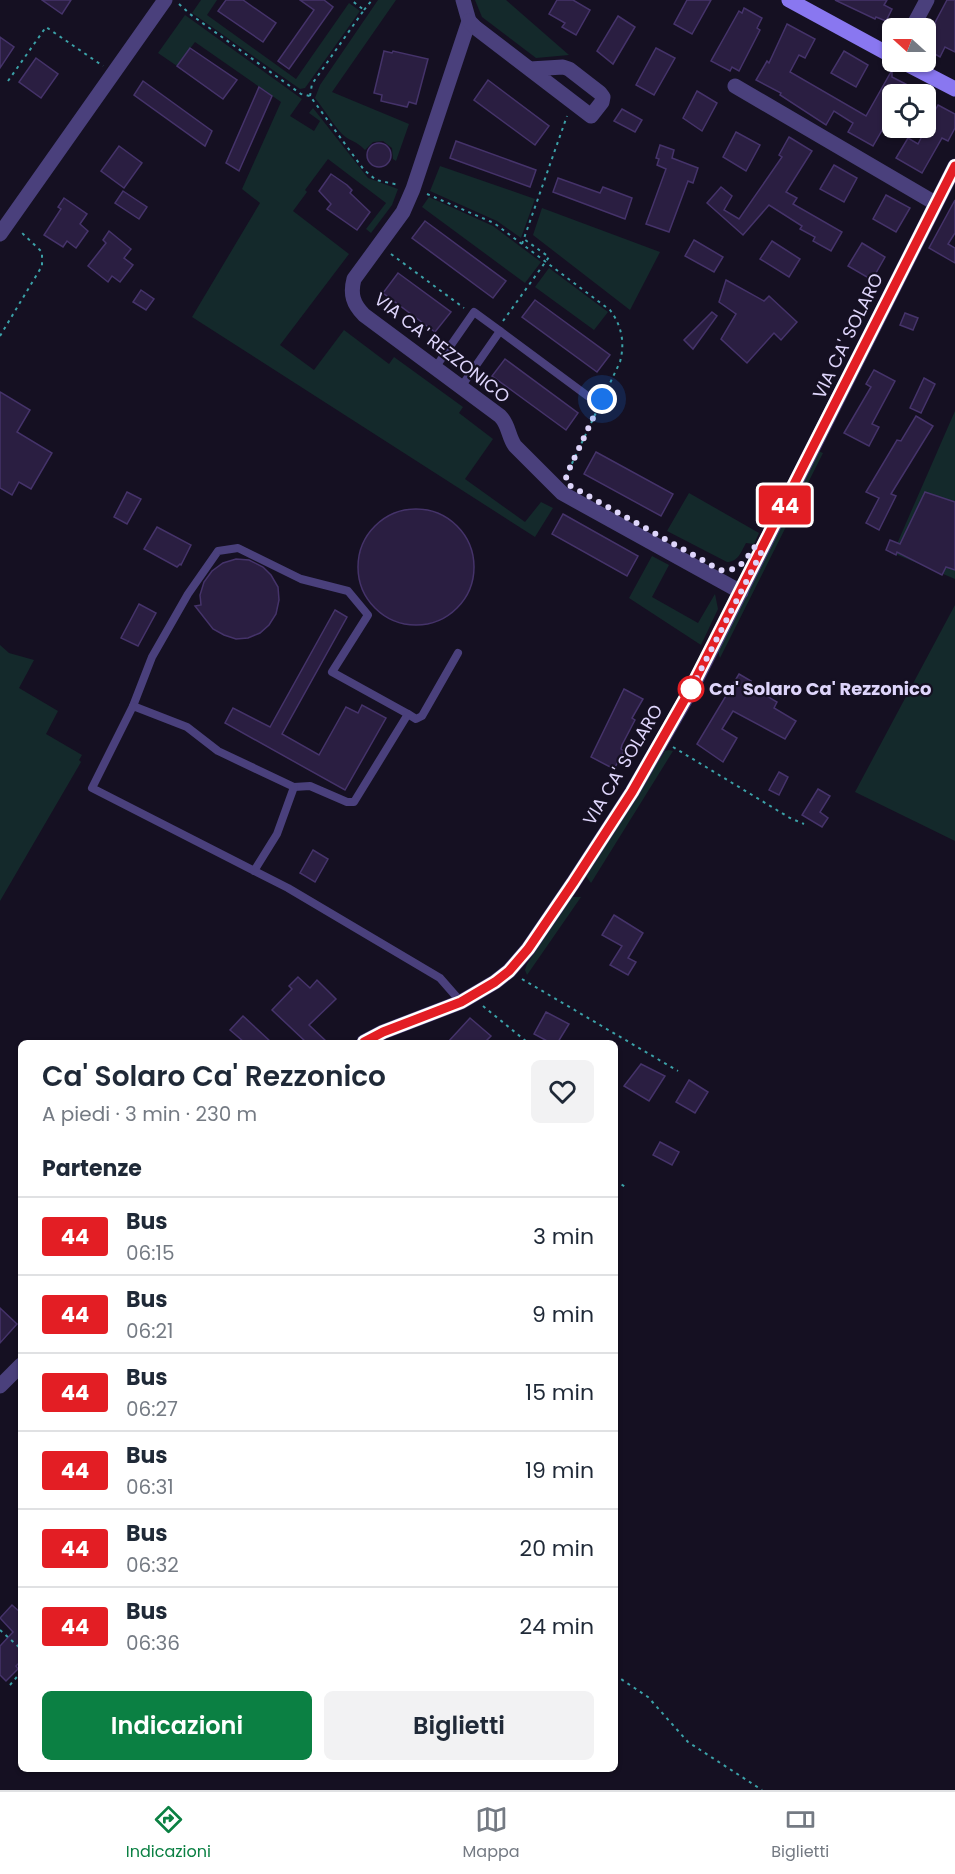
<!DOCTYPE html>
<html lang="it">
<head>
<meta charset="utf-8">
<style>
	:root { --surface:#fff; --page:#f2f2f3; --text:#1f2937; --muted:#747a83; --line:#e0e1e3; --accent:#0b8043 }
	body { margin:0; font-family:Poppins,sans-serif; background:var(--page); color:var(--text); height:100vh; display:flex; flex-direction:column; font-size:22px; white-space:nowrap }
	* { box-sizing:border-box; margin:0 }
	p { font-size:20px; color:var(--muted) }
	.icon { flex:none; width:33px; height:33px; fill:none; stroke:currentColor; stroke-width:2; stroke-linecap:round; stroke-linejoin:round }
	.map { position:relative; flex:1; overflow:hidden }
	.side { position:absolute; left:18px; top:1040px; width:600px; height:732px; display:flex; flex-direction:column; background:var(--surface); border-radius:9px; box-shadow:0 2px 4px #0004 }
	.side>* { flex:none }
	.badge { padding:0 12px; border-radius:4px; font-size:21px; line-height:39px }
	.needle { width:39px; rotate:291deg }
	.controls { position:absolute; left:882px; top:18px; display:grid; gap:12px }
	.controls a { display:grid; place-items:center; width:54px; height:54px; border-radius:9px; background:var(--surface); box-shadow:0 2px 4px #0004; font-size:30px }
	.you { position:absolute; width:30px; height:30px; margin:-15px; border:4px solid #fff; border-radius:50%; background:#1a73e8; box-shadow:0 0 0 9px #1a73e833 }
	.map>.badge { position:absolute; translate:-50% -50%; box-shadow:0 0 0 3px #fff }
	h2 { padding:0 24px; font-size:22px; line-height:54px }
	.round { display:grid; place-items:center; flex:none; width:63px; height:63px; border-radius:9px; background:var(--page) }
	.headline { display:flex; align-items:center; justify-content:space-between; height:102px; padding:0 24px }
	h1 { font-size:28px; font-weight:600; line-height:45px }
	.primary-button { display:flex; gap:12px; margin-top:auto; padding:12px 24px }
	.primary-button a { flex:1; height:69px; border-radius:9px; background:var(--accent); color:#fff; font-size:24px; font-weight:600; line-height:69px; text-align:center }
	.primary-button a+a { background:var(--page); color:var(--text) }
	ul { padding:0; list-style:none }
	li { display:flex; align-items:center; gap:18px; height:78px; padding:0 24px; border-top:2px solid var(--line) }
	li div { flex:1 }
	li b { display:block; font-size:22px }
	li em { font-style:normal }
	li .badge { min-width:66px; font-weight:700; text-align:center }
	.dock { display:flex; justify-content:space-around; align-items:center; height:84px; border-top:2px solid var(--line); background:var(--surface); font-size:16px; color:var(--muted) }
	.dock a { display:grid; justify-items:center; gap:3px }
	.dock .on { color:var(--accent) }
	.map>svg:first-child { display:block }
	.green { fill:#14292b }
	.building { fill:#2a1e41; stroke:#45336a; stroke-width:1.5 }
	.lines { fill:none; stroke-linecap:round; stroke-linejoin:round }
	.path { stroke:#3ba1a8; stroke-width:2; stroke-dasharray:3 4.5; stroke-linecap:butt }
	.service { stroke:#4a407c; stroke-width:8 }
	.minor { stroke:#4a407c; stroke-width:15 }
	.tertiary { stroke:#4a407c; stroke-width:15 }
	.secondary { stroke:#8977f0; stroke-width:15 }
	.line-casing { stroke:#fff; stroke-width:14 }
	.line { stroke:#e31e24; stroke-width:9 }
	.walk { stroke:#ded5fb; stroke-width:6; stroke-dasharray:0 10.8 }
	.stop-dot { fill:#fff; stroke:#e31e24; stroke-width:3 }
	.labels { text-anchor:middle; stroke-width:4.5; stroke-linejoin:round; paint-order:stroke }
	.street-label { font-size:18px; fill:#ded5fb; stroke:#151022 }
	.stop-label { font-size:18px; font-weight:bold; fill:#ded5fb; stroke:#151022; text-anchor:start }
</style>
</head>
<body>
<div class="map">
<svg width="955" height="1790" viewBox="0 0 955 1790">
	<rect width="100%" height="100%" fill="#151022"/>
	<!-- green -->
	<g class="green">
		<path d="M201,0H217L207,15L296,79L349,3L360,11L305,88L300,89L192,13Z"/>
		<path d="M378,0H396L332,92L409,124L396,161L393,159L392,148L383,141L373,142L365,150C357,141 349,141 342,134C332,123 324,109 315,98L320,85Z"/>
		<path d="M475,0H506L569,55L536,58L482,17Z"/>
		<path d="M185,15L302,99L290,116L314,131L320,121L309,113L313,108L368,178L398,189L392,205L371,233L366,229L386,203L328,159L305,190L307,192L293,211L349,254L280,345L314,370L344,330L389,364L394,357L463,407L459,413L493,439L465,479L525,522L541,502L553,508L535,537L192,317L260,203L242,189L281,102L195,42L177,66L158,53Z"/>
		<path d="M440,166L535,199L521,238L497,221L430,191Z"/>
		<path d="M429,197L493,226L541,262L525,283L422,207Z"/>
		<path d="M542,208L660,252L630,310L533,235Z"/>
		<path d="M549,268L608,312L594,330L535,287Z"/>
		<path d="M955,411V579L893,553Z"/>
		<path d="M818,451L823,453L720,658L718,651Z"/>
		<path d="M689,493L759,533L754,544L746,543C741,552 738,562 727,562L667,531Z"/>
		<path d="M652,556L669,565L652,597L698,623L715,594L718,609L701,645L629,598Z"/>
		<path d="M955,605V841L855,792Z"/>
		<path d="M0,645L9,653L34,660L19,688L58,711L46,734L82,755L79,760L81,762L0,901Z"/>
		<path d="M669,750L673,751L591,883L586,876L665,751Z"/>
		<path d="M572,897H581L527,975L525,970L527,964Z"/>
	</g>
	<!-- building -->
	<g class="building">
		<path d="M42,0H71L62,14Z"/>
		<path d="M226,0H243L276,23L263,42L218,11Z"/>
		<path d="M300,0H324L333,7L289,69L278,61L314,10Z"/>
		<path d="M557,0H573L590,10L576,35L562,27L565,23L549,14Z"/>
		<path d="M687,0H711L692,34L674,24Z"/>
		<path d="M835,0H887L884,5L892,9L886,21L876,17L875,19Z"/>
		<path d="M947,0H955V52L945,47L940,57L926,49V27L931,30Z"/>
		<path d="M744,8L762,18L757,28L760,30L739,71L732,67L730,71L711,61L739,11L742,13Z"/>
		<path d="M618,16L635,27L613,64L597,51Z"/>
		<path d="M787,24L815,39L805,58L799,55L790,72L866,116L892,70V77L925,94H892V120L889,118L873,146L848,132L853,123L834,111L826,125L780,95L781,93L756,80L767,61L769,63Z"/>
		<path d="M0,37L14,47L0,68Z"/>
		<path d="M190,48L237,80L223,99L177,66Z"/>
		<path d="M656,48L675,58L654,95L636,85Z"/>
		<path d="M384,51L392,53L393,51L428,59L416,104L409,102L407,107L381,101L382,95L374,93Z"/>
		<path d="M844,51L868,65L856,87L831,73Z"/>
		<path d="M36,58L58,74L41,98L19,82Z"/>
		<path d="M488,80L549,126L535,145L474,100Z"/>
		<path d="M143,81L212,131L205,146L134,95Z"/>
		<path d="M259,87L272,96L239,171L226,163Z"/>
		<path d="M697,91L717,103L702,131L683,118Z"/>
		<path d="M938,105L955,114V128L948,141L942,138L922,173L896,158L908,138L918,144Z"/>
		<path d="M622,109L642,120L635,132L614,121Z"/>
		<path d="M736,132L760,145L746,171L723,157Z"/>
		<path d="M789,137L812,151L786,192L797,198L793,204L842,232L831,251L813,241L815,237L800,229L802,226L769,205L743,235L707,203L721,187L732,196L724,210L739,219L782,157L779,155Z"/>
		<path d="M456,141L536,170L530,187L450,158Z"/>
		<circle cx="379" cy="155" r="12"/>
		<path d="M660,145L674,150L672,158L698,168L693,183L688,181L669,232L646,224L666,169L657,165L659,159L656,158Z"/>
		<path d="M119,146L142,163L124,188L101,171Z"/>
		<path d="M834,165L857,178L844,202L820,189Z"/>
		<path d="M331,174L347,185L352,190L350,193L370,212L357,230L327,209L331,204L319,191Z"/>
		<path d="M558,178L600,193L603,187L632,198L625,219L553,192Z"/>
		<path d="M123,191L147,207L139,219L115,203Z"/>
		<path d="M886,195L910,208L896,232L873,219Z"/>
		<path d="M64,198L87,214L80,224L88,231L76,248L67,241L63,247L44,235L61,209L58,207Z"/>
		<path d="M955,200V233L948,244L955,248V263L929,248Z"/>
		<path d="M425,221L506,281L493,298L412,238Z"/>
		<path d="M109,231L131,249L124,258L133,265L120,282L112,276L108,282L88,266L106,243L103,240Z"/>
		<path d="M694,240L723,257L714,272L685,256Z"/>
		<path d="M772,241L800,259L789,277L760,259Z"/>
		<path d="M862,243L885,257L872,280L848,266Z"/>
		<path d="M398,273L451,312L435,332L383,293Z"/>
		<path d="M726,280L764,301L769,296L797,322L781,340L774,333L747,363L721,339L736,314L719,302Z"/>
		<path d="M141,290L154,299L146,310L133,302Z"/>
		<path d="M535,300L610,355L597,372L522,317Z"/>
		<path d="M712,312L717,316L693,349L684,340Z"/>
		<path d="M905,313L918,318L913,330L900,325Z"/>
		<path d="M505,359L578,413L566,430L492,376Z"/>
		<path d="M874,370L895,381L872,424L879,427L869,446L844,433L871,387L866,384Z"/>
		<path d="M924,378L935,384L921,413L910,408Z"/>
		<path d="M0,392L30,410L17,432L52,453L31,489L19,482L12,495L0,488Z"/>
		<path d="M916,416L933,426L891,494L896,496L879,530L866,523L879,498L866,492L897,440L901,441Z"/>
		<path d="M596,452L673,494L661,516L584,474Z"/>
		<path d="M127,492L141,499L127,524L114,517Z"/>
		<path d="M925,492L955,502V570L946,567L942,575L897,552L896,555L886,550L890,540L900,544Z"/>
		<circle cx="416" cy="567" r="58"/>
		<path d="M563,514L638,556L627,576L552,534Z"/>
		<path d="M157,527L191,545L181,565L180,564L177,567L144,549Z"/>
		<path d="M236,559L249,560L263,567L271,575L278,587L279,600L276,614L269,625L260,633L248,638L236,639L224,635L213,629L195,606L201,605L200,595L204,582L212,571L223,563Z"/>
		<path d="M139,604L156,613L138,646L121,638Z"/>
		<path d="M335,610L347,617L282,734L319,755L346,707L358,713L362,705L386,718L345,790L225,723L233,708L270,727Z"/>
		<path d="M739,674L751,681L748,685L777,702L774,708L796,721L785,739L733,711L722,729L737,738L723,762L697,744Z"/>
		<path d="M624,689L643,699L632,718L635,720L622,745L621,749L624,751L614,769L591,757Z"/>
		<path d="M779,772L788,777L779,795L769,790Z"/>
		<path d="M818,789L830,796L820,812L828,818L822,827L802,815Z"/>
		<path d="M313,850L328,859L315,882L300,873Z"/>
		<path d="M614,915L643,933L628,958L636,962L628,975L610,965L622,946L602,935Z"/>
		<path d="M298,977L310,988L317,980L336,999L309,1025L327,1042H306L272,1010L292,989L289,986Z"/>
		<path d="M546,1012L569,1024L558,1042H549L534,1034Z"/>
		<path d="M243,1016L271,1042H244L230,1030Z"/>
		<path d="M470,1018L491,1036L485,1042H448Z"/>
		<path d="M641,1064L665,1076L649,1101L624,1086Z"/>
		<path d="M689,1080L708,1092L695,1113L676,1102Z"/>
		<path d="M660,1142L679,1152L672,1165L653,1155Z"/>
		<path d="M0,1308L17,1324L0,1343Z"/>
		<path d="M12,1605L21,1613V1661L16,1666L18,1669L6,1681L0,1675V1646L13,1632L0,1618Z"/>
	</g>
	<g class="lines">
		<!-- path -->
		<g class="path">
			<path d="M179,4L190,14L301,94L310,96L364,170L376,180L399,185"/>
			<path d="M364,10L372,0"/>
			<path d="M8,81L46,27L103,66"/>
			<path d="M310,96L312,84L364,10L351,0"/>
			<path d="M427,194L494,223L610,310C622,326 625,343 620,362L566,476"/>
			<path d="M522,244L567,116"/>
			<path d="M391,254L464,308"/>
			<path d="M503,321L549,257L524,239"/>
			<path d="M0,336L42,266V252L20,231"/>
			<path d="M673,747L790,818L804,824"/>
			<path d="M522,979L678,1071"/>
			<path d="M483,1006L527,1042"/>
			<path d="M615,1181L626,1187"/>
			<path d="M0,1630L21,1649"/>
			<path d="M615,1675L648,1697L688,1742L762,1790"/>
			<path d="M10,1685L21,1672"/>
		</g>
		<!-- service -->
		<g class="service">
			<path d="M500,331L589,397"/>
			<path d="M435,368L474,312L500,331L461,387"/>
			<path d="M133,706L152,657L188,594L218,551L238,548L301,579L348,591L368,615L332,672L408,714L354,802H347L310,786L294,787"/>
			<path d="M408,714L416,719L422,716L458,653"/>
			<path d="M254,871L277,834L294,787L218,751L187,727L133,706L92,788L288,888L440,978L461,1002"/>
		</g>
		<!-- minor -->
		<g class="minor">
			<path d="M463,0L469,21L413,189L403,212L354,279C350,294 353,304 364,315L500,416C509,425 508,436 515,446L562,493L741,592"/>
			<path d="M469,21L476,28L591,116L602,102L603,97L600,93L569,69L563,67L530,69"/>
			<path d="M912,28L927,0"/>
			<path d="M735,86L935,203"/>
			<path d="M0,234L165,0"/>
		</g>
		<!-- tertiary -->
		<g class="tertiary">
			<path d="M364,1042L383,1032L461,1002L495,982L509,971L528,949L573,883L632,792L691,690L955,166"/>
			<path d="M0,1386L21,1365"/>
		</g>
		<!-- secondary -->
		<g class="secondary">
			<path d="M789,0L892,56"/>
			<path d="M903,62L955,89"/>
		</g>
	</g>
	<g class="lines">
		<!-- line casing -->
		<g class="line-casing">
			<path id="line" d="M364,1042L383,1032L461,1002L495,982L509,971L528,949L573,883L632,792L690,690L955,166"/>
		</g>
		<!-- line -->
		<use href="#line" class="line"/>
		<!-- walk -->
		<path class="walk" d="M602,399L566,476L567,484L720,570C739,572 745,561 754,547L762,551L691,689"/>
	</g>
	<!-- markers -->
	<circle class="stop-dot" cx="691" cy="689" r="12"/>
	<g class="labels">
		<!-- street labels -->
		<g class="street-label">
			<text transform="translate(848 336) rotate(-64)" y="6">VIA CA' SOLARO</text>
			<text transform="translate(442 348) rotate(38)" y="6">VIA CA' REZZONICO</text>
			<text transform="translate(623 765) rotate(-59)" y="6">VIA CA' SOLARO</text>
		</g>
		<!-- stop labels -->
		<g class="stop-label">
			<text x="709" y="695">Ca' Solaro Ca' Rezzonico</text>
		</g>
	</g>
</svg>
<div class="controls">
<a><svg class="needle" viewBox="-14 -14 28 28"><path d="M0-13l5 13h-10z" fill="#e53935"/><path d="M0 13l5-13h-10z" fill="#747a83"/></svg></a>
<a><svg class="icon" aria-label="locate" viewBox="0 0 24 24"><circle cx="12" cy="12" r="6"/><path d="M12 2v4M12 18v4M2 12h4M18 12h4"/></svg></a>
</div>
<div class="you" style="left:602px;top:399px"></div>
<b class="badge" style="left:785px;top:505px;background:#e31e24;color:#fff">44</b>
<section class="side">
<div class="headline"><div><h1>Ca' Solaro Ca' Rezzonico</h1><p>A piedi · 3 min · 230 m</p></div><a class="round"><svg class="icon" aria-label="heart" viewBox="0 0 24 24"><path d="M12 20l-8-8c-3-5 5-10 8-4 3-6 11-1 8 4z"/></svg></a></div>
<h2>Partenze</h2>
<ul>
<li><span class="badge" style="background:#e31e24;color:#fff">44</span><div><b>Bus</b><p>06:15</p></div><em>3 min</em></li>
<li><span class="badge" style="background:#e31e24;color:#fff">44</span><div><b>Bus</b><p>06:21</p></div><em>9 min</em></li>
<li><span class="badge" style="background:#e31e24;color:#fff">44</span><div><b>Bus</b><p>06:27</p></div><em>15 min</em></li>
<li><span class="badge" style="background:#e31e24;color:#fff">44</span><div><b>Bus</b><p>06:31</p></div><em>19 min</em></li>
<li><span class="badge" style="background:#e31e24;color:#fff">44</span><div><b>Bus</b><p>06:32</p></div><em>20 min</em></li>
<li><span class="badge" style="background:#e31e24;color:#fff">44</span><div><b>Bus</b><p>06:36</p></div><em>24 min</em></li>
</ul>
<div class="primary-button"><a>Indicazioni</a><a>Biglietti</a></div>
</section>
</div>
<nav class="dock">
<a class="on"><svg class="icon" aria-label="directions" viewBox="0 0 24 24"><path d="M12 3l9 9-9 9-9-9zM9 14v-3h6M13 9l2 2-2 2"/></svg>Indicazioni</a>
<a><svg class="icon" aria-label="map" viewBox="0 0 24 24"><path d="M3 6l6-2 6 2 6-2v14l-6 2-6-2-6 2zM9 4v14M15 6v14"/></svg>Mappa</a>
<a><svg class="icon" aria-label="tickets" viewBox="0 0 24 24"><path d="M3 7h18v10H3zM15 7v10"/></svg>Biglietti</a>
</nav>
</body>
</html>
